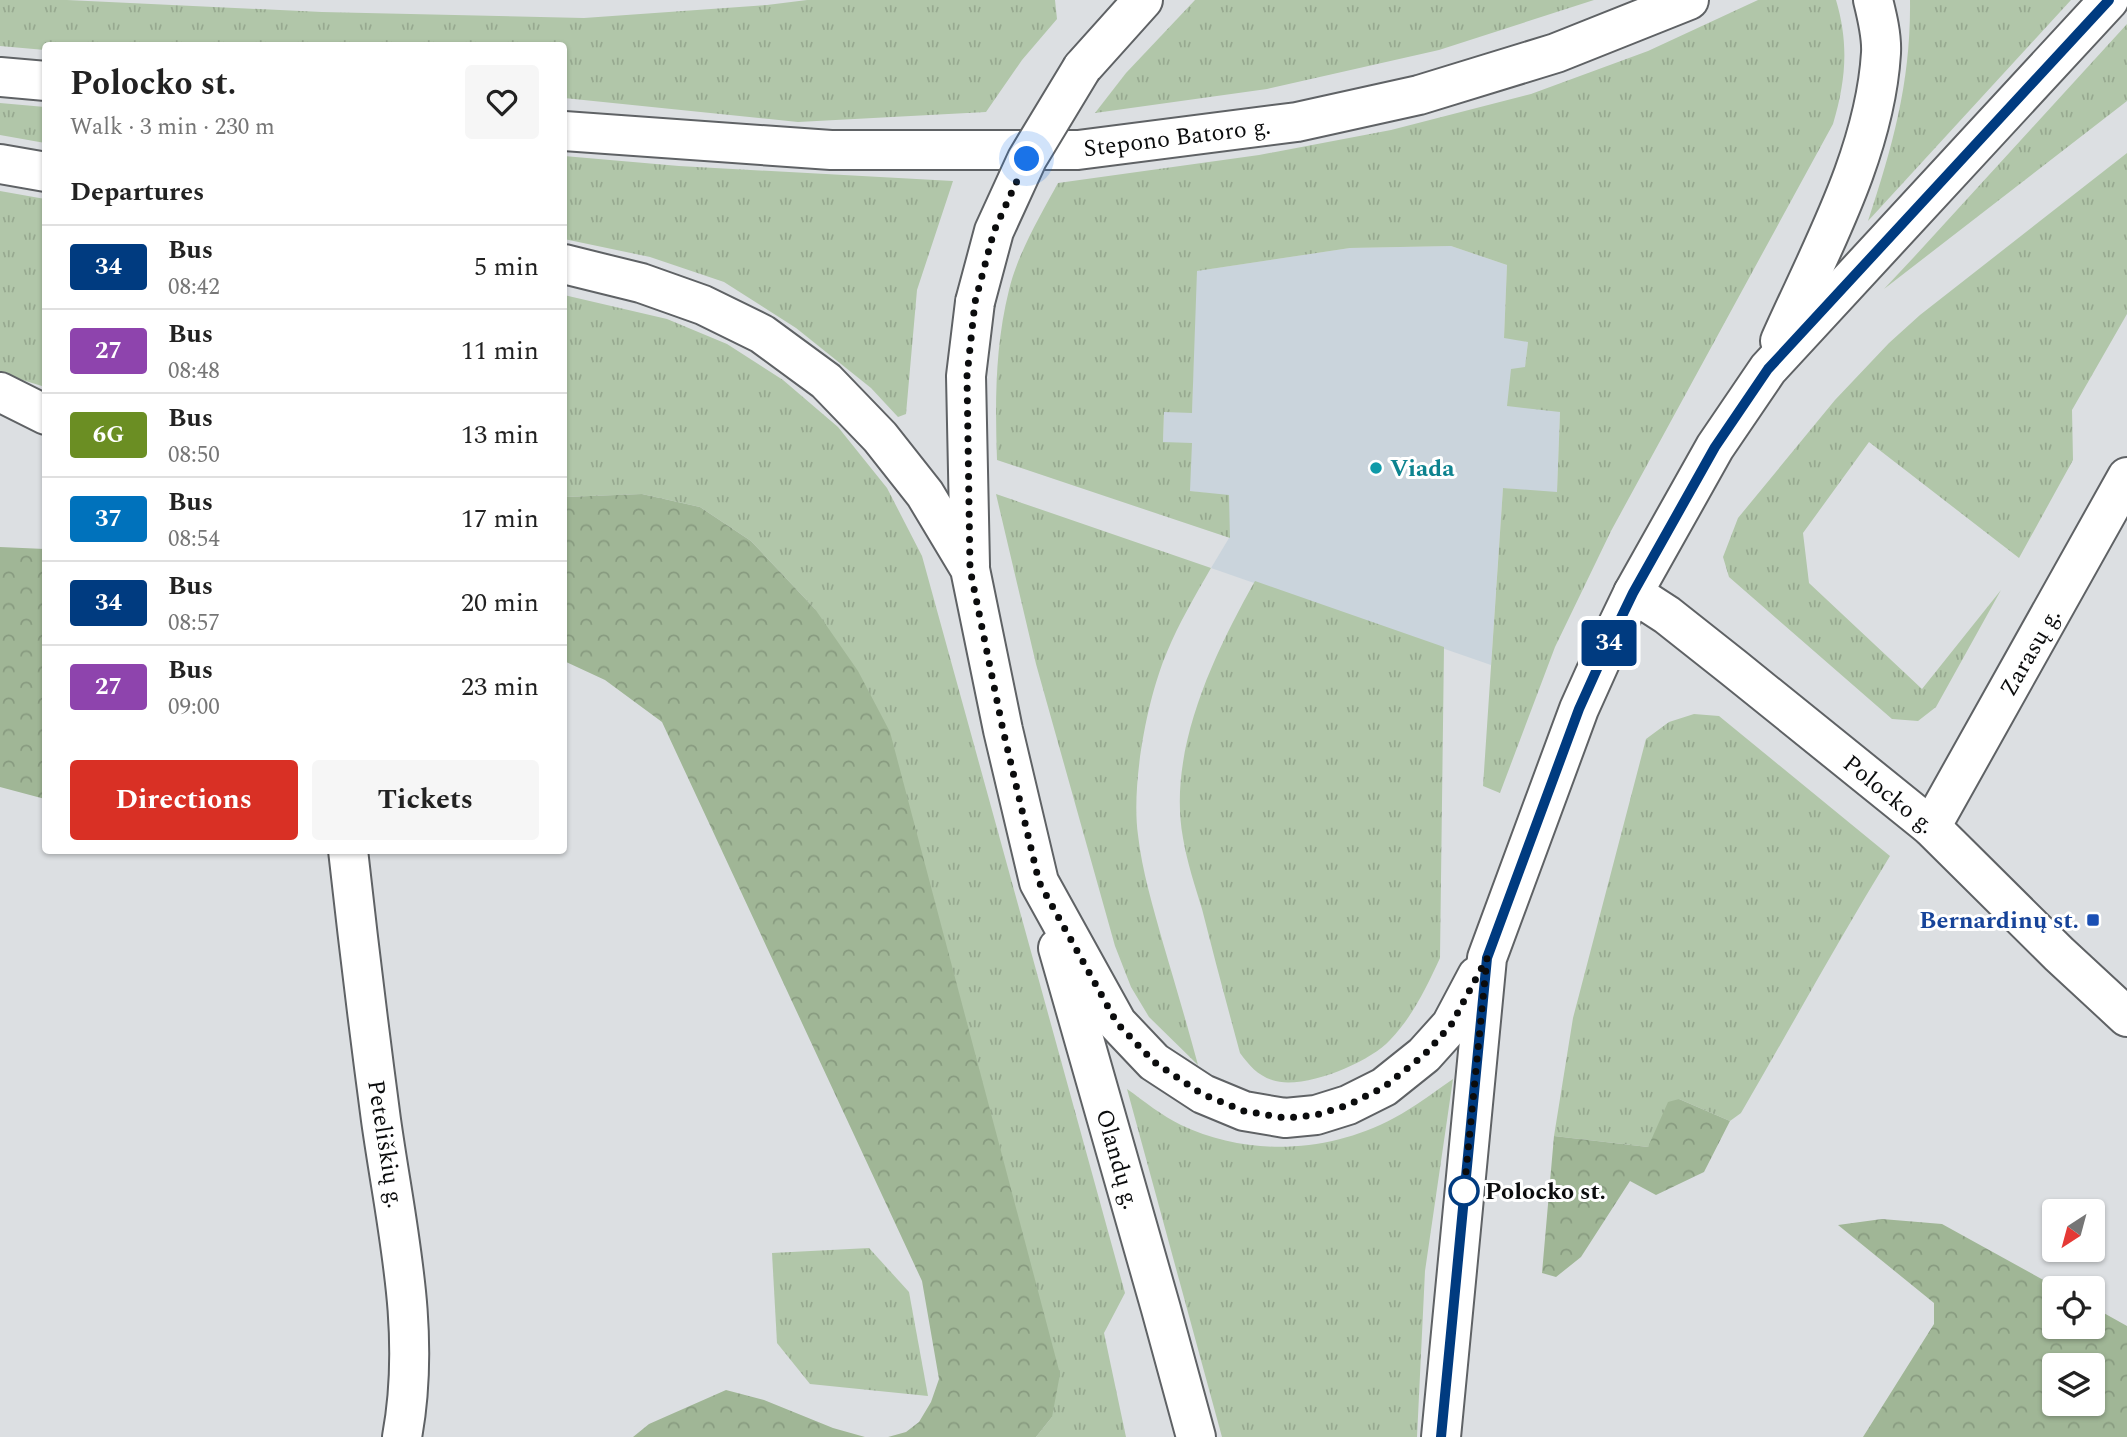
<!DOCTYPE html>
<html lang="en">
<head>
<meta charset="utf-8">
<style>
	:root { --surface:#fff; --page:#f6f6f6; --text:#222; --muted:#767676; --line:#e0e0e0; --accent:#d93025 }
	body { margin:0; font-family:Spectral,serif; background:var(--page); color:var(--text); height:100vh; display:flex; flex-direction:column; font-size:26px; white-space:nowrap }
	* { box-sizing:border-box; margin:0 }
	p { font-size:23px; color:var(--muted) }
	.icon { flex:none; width:38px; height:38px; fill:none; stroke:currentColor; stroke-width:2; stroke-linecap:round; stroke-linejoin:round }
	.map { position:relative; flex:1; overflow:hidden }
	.drawer { position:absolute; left:42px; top:42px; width:525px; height:812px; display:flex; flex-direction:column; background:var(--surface); border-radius:7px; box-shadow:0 2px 5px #0004 }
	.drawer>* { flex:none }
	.badge { padding:0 14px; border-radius:5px; font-size:24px; line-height:46px }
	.needle { width:46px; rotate:216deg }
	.fabs { position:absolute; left:2042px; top:1199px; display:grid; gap:14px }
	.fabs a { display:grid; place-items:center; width:63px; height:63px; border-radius:7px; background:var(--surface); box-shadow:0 2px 5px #0004; font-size:35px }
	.you { position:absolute; width:35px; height:35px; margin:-18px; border:5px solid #fff; border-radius:50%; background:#1a73e8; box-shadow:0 0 0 10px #1a73e833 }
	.map>.badge { position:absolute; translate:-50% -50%; box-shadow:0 0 0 4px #fff }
	h2 { padding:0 28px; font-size:26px; line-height:63px }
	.round { display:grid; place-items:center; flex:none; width:74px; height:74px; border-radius:7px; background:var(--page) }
	.headline { display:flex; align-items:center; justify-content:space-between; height:119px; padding:0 28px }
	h1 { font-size:33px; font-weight:700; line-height:52px }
	.button { display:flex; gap:14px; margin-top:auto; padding:14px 28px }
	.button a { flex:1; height:80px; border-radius:7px; background:var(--accent); color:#fff; font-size:28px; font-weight:700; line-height:80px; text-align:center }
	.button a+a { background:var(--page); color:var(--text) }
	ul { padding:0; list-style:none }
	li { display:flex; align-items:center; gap:21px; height:84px; padding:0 28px; border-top:2px solid var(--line) }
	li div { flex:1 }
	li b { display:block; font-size:26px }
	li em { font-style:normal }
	li .badge { min-width:77px; font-weight:700; text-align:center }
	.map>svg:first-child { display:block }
	.built { fill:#cad4dc }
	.grass { fill:url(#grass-tufts) }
	.forest { fill:url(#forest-crowns); fill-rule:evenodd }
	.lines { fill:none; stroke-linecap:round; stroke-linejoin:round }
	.minor-casing { stroke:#5f6265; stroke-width:42 }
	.major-casing { stroke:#5f6265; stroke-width:42 }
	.minor { stroke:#fff; stroke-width:38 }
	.major { stroke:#fff; stroke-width:38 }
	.major-bridge-casing { stroke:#5f6265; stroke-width:42; stroke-linecap:butt }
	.major-bridge { stroke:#fff; stroke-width:38 }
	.line-casing { stroke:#fff; stroke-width:16 }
	.line { stroke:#003b80; stroke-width:10 }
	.walk { stroke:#0b0c0d; stroke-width:7; stroke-dasharray:0 12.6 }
	.culture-dot { fill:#0f9aa8; stroke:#fff; stroke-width:2.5 }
	.transit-dot { fill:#1a4fb4; stroke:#fff; stroke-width:2.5 }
	.stop-dot { fill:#fff; stroke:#003b80; stroke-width:3.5 }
	.labels { text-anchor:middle; stroke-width:6; stroke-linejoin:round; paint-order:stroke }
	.street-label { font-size:24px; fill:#0b0c0d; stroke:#fff }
	.culture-label { font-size:24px; font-weight:bold; fill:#0d838f; stroke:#fff; text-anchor:start }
	.transit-label { font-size:24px; font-weight:bold; fill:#164399; stroke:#fff; text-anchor:end }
	.stop-label { font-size:24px; font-weight:bold; fill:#0b0c0d; stroke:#fff; text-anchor:start }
</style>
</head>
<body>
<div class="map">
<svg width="2127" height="1437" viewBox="0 0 2127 1437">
	<defs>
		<pattern id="grass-tufts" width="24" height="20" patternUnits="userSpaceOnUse" patternTransform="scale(1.75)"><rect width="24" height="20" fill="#b1c6a9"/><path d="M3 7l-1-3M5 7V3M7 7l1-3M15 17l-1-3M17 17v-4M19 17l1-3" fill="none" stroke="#97a990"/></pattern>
		<pattern id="forest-crowns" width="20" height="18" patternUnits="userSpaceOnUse" patternTransform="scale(1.75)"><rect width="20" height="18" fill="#a0b696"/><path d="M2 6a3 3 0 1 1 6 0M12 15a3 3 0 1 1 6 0" fill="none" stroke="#889b80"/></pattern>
	</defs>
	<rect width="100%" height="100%" fill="#dcdfe2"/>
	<!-- built -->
	<path class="built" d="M1451,246L1507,265L1504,337L1528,341L1525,368L1560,411L1557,493L1503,488L1491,665L1211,568L1229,538V496L1190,491L1163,442L1164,412H1192L1196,271L1350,248Z"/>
	<!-- grass -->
	<g class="grass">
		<path d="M0,0H67L322,12L584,18L767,5L807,0H1055L1057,19L1022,60L986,112L798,122L564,98V46H46L45,50L0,46Z"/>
		<path d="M1195,0H1594L1439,50L1267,89L1095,113L1126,73Z"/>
		<path d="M1758,0H1836C1849,44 1846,80 1833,124L1611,531L1555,647L1500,793L1483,786L1503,488L1557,492L1560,412L1507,406L1511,369L1525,367L1528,342L1504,338L1507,265L1451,246L1350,248L1197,271L1192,413L1164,412L1163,442L1192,443L1190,491L1229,495L1230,538L997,460C995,403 995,346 1009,290C1017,255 1041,214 1058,183L1259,155L1391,130L1531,94L1648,51Z"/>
		<path d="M1910,0H2071L1868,221C1893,145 1911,81 1910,0Z"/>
		<path d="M2127,24V101L1884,289L1914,257Z"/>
		<path d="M0,103L45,107V143L0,135Z"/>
		<path d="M2127,153V314L2072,410L2073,460L2019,558L1869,442L1803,533L1809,583L1922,689L2001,590L1936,707L1918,721L1892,719L1729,577L1723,557L1738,518L1835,400L1889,343L1920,315Z"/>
		<path d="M564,156L679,166L953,181L917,290L906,414L898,417L871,388L796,328L724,282L650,257L564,239Z"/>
		<path d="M0,191L45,199V387L0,373Z"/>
		<path d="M564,295L667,319L727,344L783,380L838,427L887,488L922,556L1125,1293L1104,1333L1126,1437H1036L1052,1417L815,609L751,541L700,507L642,494L564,497Z"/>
		<path d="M996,494L1211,568C1195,596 1179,623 1167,652C1147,699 1131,784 1138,835C1142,871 1153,907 1163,943C1175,984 1187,1024 1198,1065L1149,1017L1131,987L1115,946L1036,664Z"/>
		<path d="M1255,581L1444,647L1440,958C1426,988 1413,1016 1390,1040C1369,1063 1302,1091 1272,1080C1257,1075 1249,1065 1240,1053C1227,1005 1214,957 1202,909C1195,886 1187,862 1183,838C1167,751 1214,654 1255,581Z"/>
		<path d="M1694,714L1719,716L1890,856C1838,941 1791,1027 1741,1113L1730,1121L1679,1099L1648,1147L1554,1136L1573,1018L1646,739L1669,722Z"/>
		<path d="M1453,1079L1425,1271L1417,1437H1222L1127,1089C1144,1101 1162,1116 1181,1125C1248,1157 1329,1153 1394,1118C1415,1107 1434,1092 1453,1079Z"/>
		<path d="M869,1248L909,1292L928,1396L810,1384L777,1343L772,1253Z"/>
	</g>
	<!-- forest -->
	<g class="forest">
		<path d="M642,494L700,507L751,541L815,609L858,671L890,732L1060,1374L1052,1417L1036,1437H888L906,1432L919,1422L931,1402L939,1379L922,1281L662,722L605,680L564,661V497Z"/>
		<path d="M0,547L45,549V799L0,787Z"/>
		<path d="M1679,1099L1730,1121L1704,1172L1656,1195L1630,1181L1581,1257L1556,1277L1542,1273L1554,1136L1648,1147L1668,1102Z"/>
		<path d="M1882,1219L1942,1224L2058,1288H2054V1326H2093V1307L2127,1326V1437H1863L1934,1324V1303L1838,1225ZM2093,1365V1404H2054V1365Z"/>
		<path d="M726,1390L764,1400L833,1428L865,1437H633L649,1424Z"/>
	</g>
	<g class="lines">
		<!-- minor casing -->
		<g class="minor-casing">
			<g id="minor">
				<path d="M0,392L46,415"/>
				<path d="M1633,593L1667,615L1734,668L1931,827L2059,954L2127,1017"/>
				<path d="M1931,827L2127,477"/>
				<path d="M348,850C358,940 369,1030 381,1120C396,1227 422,1329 402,1437"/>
			</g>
		</g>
		<!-- major casing -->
		<g class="major-casing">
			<g id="major">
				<path d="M1082,68L1143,0"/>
				<path d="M0,77L46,81"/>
				<path d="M564,131L831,150H1078L1297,122L1419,95L1556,53L1689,0"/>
				<path d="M0,164L46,172"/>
				<path d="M564,264L641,283L703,305L762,334L826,381L880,437L925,494L970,569L1003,730L1039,882L1117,1023L1154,1062L1203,1094L1244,1111L1285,1118L1316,1115L1348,1105L1384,1087L1424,1055L1451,1025L1477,976"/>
				<path d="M1780,341C1820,251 1875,153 1881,53C1882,36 1877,16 1873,0"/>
				<path d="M970,565L966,376L975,302"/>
				<path d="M1058,948L1161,1309L1196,1437"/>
				<path d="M1441,1437L1487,958L1579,709L1606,649L1633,593L1715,447L1768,369L2109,0"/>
			</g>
		</g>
		<!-- minor -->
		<use href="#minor" class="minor"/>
		<!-- major -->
		<use href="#major" class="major"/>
		<!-- major-bridge casing -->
		<g class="major-bridge-casing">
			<path id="major-bridge" d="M975,302L994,231L1027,159L1082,68"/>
		</g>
		<!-- major-bridge -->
		<use href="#major-bridge" class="major-bridge"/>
	</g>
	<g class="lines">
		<!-- line casing -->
		<g class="line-casing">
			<path id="line" d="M1441,1437L1487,958L1579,709L1606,649L1633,593L1715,447L1768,369L2109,0"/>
		</g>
		<!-- line -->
		<use href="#line" class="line"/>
		<!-- walk -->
		<path class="walk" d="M1027,159L994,231L975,302L967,376L970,569L1003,730L1039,882L1117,1023L1154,1062L1202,1094L1244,1111L1285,1118L1316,1115L1348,1105L1384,1087L1424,1055L1451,1025L1487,958L1463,1202L1464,1191"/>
	</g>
	<!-- markers -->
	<circle class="culture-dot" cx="1376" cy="468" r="7"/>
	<rect class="transit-dot" x="2086" y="913" width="14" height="14" rx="3.5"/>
	<circle class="stop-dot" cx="1464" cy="1191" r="14"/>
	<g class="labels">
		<!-- street labels -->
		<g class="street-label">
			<text transform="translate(1177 137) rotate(-7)" y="8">Stepono Batoro g.</text>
			<text transform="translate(2030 652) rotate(-60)" y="8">Zarasų g.</text>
			<text transform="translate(1889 794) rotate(39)" y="8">Polocko g.</text>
			<text transform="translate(386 1144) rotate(81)" y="8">Peteliškių g.</text>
			<text transform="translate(1118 1159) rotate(74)" y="8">Olandų g.</text>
		</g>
		<!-- culture labels -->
		<g class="culture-label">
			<text x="1390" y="476">Viada</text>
		</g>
		<!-- transit labels -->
		<g class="transit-label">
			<text x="2079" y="928">Bernardinų st.</text>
		</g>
		<!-- stop labels -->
		<g class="stop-label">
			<text x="1485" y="1199">Polocko st.</text>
		</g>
	</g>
</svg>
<div class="fabs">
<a><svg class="needle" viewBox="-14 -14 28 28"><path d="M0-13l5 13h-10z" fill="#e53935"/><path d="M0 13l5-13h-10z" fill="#767676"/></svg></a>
<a><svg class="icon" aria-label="locate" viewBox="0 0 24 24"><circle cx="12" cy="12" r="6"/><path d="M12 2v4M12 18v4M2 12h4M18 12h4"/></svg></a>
<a><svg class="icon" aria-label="layers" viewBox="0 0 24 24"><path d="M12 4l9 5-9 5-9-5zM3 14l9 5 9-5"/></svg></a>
</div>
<div class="you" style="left:1027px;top:159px"></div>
<b class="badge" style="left:1609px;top:643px;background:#003b80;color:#fff">34</b>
<section class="drawer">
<div class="headline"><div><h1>Polocko st.</h1><p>Walk · 3 min · 230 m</p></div><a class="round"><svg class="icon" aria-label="heart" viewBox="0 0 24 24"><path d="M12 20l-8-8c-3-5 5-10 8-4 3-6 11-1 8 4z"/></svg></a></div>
<h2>Departures</h2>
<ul>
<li><span class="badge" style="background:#003b80;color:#fff">34</span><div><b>Bus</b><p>08:42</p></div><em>5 min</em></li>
<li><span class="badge" style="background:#8e44ad;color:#fff">27</span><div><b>Bus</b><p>08:48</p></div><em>11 min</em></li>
<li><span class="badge" style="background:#6b8e23;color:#fff">6G</span><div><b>Bus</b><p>08:50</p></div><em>13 min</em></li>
<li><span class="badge" style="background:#0072bc;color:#fff">37</span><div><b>Bus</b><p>08:54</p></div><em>17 min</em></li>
<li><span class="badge" style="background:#003b80;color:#fff">34</span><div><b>Bus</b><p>08:57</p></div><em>20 min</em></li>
<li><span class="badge" style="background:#8e44ad;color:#fff">27</span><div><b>Bus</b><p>09:00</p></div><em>23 min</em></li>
</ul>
<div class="button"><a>Directions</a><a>Tickets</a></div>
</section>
</div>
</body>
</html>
